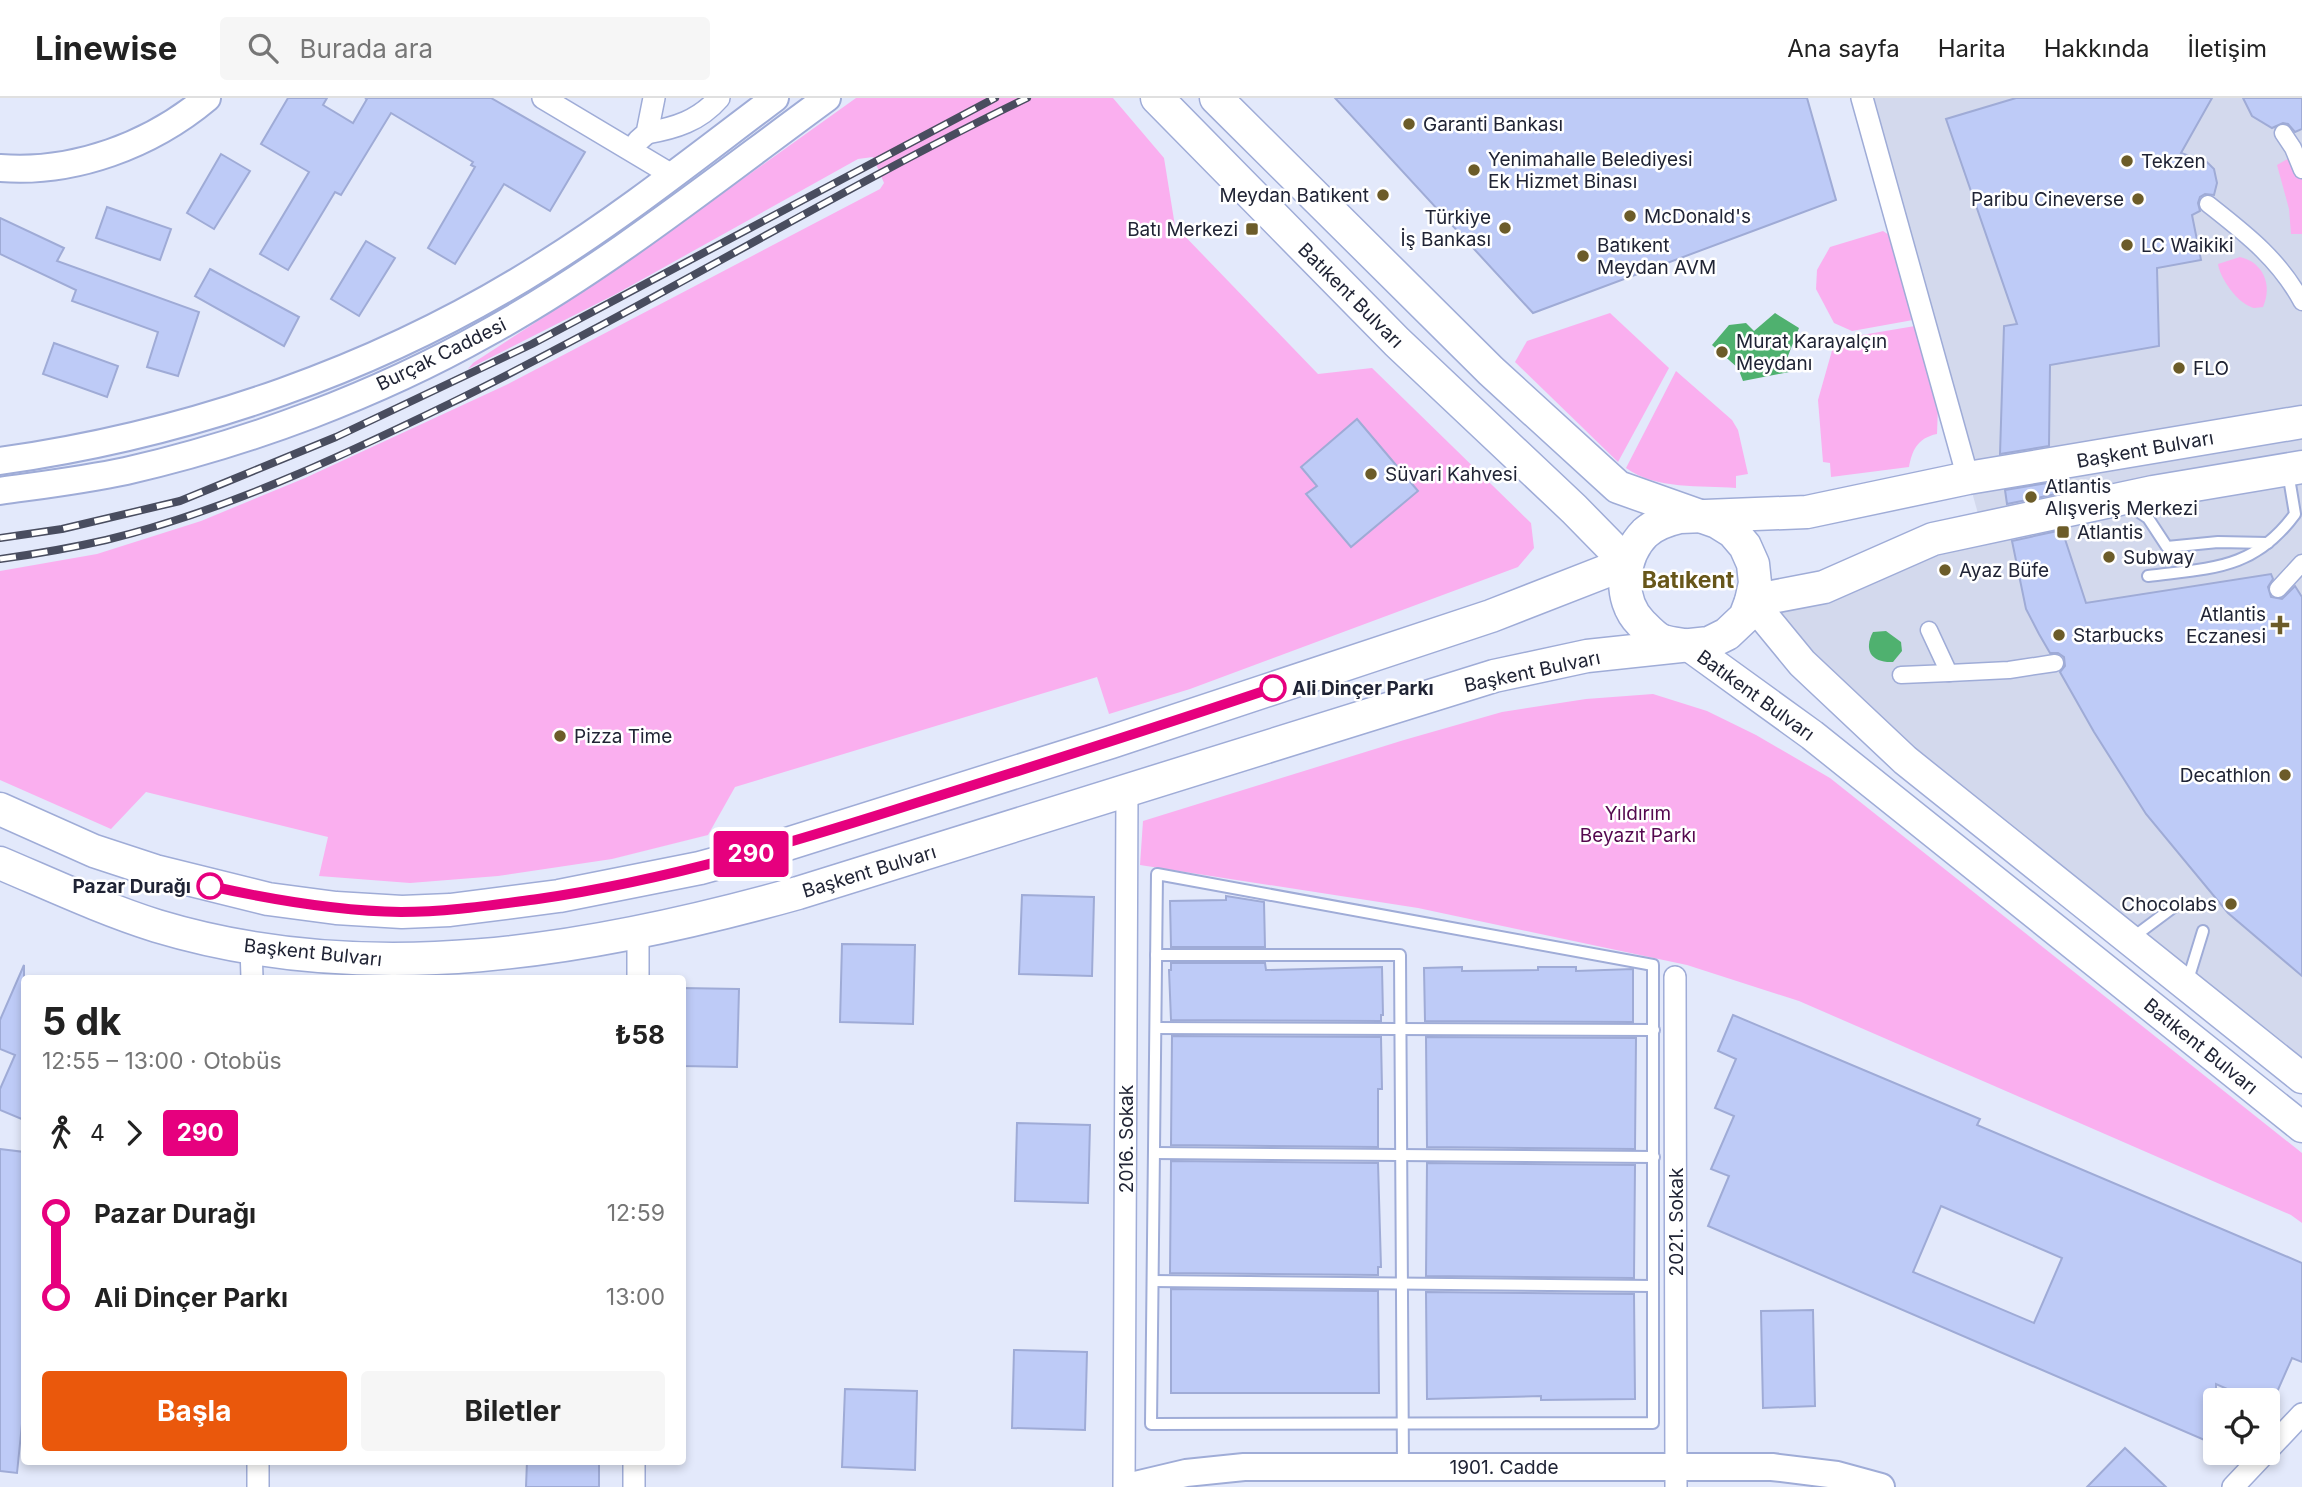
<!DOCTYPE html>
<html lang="tr">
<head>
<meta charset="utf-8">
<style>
	:root { --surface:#fff; --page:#f6f6f6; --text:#222; --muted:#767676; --line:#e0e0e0; --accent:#ea580c }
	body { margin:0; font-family:Inter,sans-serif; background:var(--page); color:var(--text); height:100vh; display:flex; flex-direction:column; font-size:26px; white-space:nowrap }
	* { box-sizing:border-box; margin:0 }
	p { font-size:23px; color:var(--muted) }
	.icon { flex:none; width:38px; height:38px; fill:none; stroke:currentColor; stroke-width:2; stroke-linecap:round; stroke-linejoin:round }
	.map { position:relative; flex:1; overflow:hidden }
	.sheet { position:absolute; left:21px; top:877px; width:665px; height:490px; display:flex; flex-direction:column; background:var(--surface); border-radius:7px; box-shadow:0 4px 10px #0003 }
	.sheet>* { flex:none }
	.badge { padding:0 14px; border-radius:5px; font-size:24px; line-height:46px }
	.controls { position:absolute; left:2203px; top:1290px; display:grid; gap:14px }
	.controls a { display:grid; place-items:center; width:77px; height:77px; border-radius:7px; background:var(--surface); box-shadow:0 4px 10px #0003; font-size:35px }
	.map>.badge { position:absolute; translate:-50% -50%; box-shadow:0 0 0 4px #fff }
	.legs { display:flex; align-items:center; gap:10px; height:77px; padding:0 21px; font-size:23px }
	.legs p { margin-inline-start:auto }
	.overview { display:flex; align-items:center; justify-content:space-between; height:119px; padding:0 21px }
	h1 { font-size:38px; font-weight:700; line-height:52px }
	.cta { display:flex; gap:14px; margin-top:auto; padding:14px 21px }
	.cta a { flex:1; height:80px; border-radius:7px; background:var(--accent); color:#fff; font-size:28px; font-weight:700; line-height:80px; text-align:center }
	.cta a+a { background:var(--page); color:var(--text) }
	ul { padding:0 21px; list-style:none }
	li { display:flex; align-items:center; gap:24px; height:84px; font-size:26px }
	li i { display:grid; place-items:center; width:10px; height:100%; margin:0 9px; background:currentColor }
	li i::after { content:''; width:18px; height:18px; margin:-9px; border:5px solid; border-radius:50%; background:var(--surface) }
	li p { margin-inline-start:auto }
	li:first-child i { background:linear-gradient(#0000 50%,currentColor 0) }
	li:last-child i { background:linear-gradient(currentColor 50%,#0000 0) }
	header { display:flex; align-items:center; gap:42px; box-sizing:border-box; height:98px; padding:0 35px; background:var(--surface); border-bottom:2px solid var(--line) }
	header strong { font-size:33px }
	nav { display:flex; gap:38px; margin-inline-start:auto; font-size:24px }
	.search { width:490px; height:63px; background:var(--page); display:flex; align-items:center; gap:18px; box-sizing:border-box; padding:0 24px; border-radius:7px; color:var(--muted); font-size:26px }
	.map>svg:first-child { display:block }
	.built { fill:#d3d9ed }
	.green { fill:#faafef }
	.water { fill:#4fb16f }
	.building { fill:#becbf7; stroke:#9fabd6; stroke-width:2; fill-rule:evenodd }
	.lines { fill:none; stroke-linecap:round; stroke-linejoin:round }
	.service-casing { stroke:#9facd7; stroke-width:14 }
	.pedestrian-casing { stroke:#9facd7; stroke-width:19 }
	.minor-casing { stroke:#9facd7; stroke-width:24 }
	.tertiary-casing { stroke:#9facd7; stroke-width:30 }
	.secondary-casing { stroke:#9facd7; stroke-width:33 }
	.primary-casing { stroke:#9facd7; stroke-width:35 }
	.service { stroke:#fff; stroke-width:10 }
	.pedestrian { stroke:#fff; stroke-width:16 }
	.minor { stroke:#fff; stroke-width:21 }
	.tertiary { stroke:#fff; stroke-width:26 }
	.secondary { stroke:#fff; stroke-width:30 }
	.primary { stroke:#fff; stroke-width:32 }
	.rail-casing { stroke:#494d5f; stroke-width:8 }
	.rail { stroke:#fff; stroke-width:5; stroke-dasharray:16; stroke-linecap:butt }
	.line-1-casing { stroke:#fff; stroke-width:16 }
	.line-1 { stroke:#e6007e; stroke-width:10 }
	.poi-dot { fill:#6c5c29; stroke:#fff; stroke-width:2.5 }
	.stop-1-dot { fill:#fff; stroke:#e6007e; stroke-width:3.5 }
	.labels { text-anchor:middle; stroke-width:5; stroke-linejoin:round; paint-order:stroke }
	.poi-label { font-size:19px; fill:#202435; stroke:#fff; text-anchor:start }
	.street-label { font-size:19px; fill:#202435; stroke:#fff }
	.stop-label { font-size:19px; font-weight:bold; fill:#202435; stroke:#fff; text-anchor:start }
	.park-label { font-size:19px; fill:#54084e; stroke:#fff }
	.quarter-label { font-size:23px; font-weight:bold; fill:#67561a; stroke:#fff }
</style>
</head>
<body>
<header>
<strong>Linewise</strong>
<div class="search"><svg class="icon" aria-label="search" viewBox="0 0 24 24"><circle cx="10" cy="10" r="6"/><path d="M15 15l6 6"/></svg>Burada ara</div>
<nav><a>Ana sayfa</a><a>Harita</a><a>Hakkında</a><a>İletişim</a></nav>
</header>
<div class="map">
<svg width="2302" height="1389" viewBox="0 0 2302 1389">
	<rect width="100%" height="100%" fill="#e3e9fb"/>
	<!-- built -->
	<path class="built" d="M1862,0H2302V980L1905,662L1751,503L1982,430Z"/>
	<!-- green -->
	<g class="green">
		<path d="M856,0H1113L1164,60L1175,128L1318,276L1372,270L1531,425L1534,450L1518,469L1190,591L1109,616L1097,579L735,689L708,737L612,761L498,778L410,785L319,778L328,739L146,694L111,731L0,682V473L97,456L201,423L305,380L506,287L880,91L884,85L873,59L858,61L616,196L468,271L473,265L604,180Z"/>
		<path d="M2302,53V136H2291L2289,111L2277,67Z"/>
		<path d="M1883,133L1889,137L1913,222L1852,233L1834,225L1816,191L1817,172L1830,149Z"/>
		<path d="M2240,159C2263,164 2273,187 2263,209C2259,209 2254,211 2251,209C2237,204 2220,180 2218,166Z"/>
		<path d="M1610,215L1669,270L1618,364L1515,264L1527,243Z"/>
		<path d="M1915,228L1938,308L1937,336C1917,340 1912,353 1909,369L1831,379L1830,365L1823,364L1818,302L1833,249L1838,241Z"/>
		<path d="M1676,273L1732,322L1738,332L1748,376L1736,378V390C1701,387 1656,392 1626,370Z"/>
		<path d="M1653,596L1707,613L1756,637L1830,680L2302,1055V1125L2291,1117L1799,903L1687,867L1418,810L1140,767L1143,723L1404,642L1502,614L1586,601Z"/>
	</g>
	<!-- water -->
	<g class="water">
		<path d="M1775,215L1799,230L1786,263L1789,274L1743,283L1738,270L1712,247L1729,227L1746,225L1754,233Z"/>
		<path d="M1886,533L1901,544L1902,553L1893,564C1872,565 1863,553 1873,534Z"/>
	</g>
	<!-- building -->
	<g class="building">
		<path d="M288,0H327L323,7L353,25L367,1L365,0H491L585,54L550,113L504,86L455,166L428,150L475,69L471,67L473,64L391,15L341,97L335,94L288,172L260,156L309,74L261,46Z"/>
		<path d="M1335,0H1807L1836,102L1533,215Z"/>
		<path d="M2016,0H2212L2181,55L2207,64L2214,71L2217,85L2214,97L2205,96L2200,99L2198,105L2200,113L2192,117L2201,162L2157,170L2159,248L2050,267L2049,348L2000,356L2004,228L2017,226L1946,21Z"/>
		<path d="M2243,0H2302V31L2295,34L2288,26L2283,25L2272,30L2252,18Z"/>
		<path d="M221,56L250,73L214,131L187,115Z"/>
		<path d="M107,109L171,131L160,162L96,140Z"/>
		<path d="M0,120L64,150L57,163L199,214L178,278L147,269L158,234L72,203L76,192L0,156Z"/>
		<path d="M366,143L395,160L359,218L331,201Z"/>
		<path d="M210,171L299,219L284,248L195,198Z"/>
		<path d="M54,245L118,268L107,299L43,276Z"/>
		<path d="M1357,321L1418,393L1351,449L1306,396L1317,388L1301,369Z"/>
		<path d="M2054,384L2056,396L2007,406L2005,392Z"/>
		<path d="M2062,432L2086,505L2271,476L2273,481L2268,489L2271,499L2282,501L2295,488L2302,499V878L2228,815L2146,716L2094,634L2060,574L2065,568L2064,559L2058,555H2050L2039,536L2026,511L2012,443Z"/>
		<path d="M1022,797L1094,799L1092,878L1019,876Z"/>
		<path d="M1226,798L1264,804L1265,849H1171L1170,803L1226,802Z"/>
		<path d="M842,846L915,847L913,926L840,924Z"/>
		<path d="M1171,865H1265L1266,872L1382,869L1383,917H1381V923L1171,922L1169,872H1171Z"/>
		<path d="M24,867V1022L0,1012V991L15,957L0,951V922Z"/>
		<path d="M1462,869V873L1538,872V869H1576V873L1633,871V924L1425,923L1424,870Z"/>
		<path d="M682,890L739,891L737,969L682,968Z"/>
		<path d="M1733,917L1980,1021L1977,1027L2302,1165V1264L2292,1260L2270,1310L2268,1309V1302H2252L2216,1286V1347L1708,1128L1729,1078L1711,1071L1734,1018L1715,1010L1736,961L1718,953ZM1941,1108L2062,1160L2034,1225L1913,1174Z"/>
		<path d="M1172,938L1381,939L1382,991H1378V1049L1171,1047Z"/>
		<path d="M1426,939L1636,940L1635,1051L1427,1049Z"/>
		<path d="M1017,1025L1090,1027L1088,1105L1015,1103Z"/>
		<path d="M0,1051L24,1054V1306L17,1375L0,1373Z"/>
		<path d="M1171,1063L1378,1065L1381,1169H1378V1177L1170,1175Z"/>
		<path d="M1427,1065L1635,1067L1634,1180L1426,1178Z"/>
		<path d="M1171,1191L1378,1193L1379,1295H1171Z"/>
		<path d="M1426,1194L1634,1196L1635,1301L1541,1302V1298L1427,1301Z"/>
		<path d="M1813,1212L1815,1308L1763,1310L1761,1213Z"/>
		<path d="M1014,1252L1087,1254L1085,1332L1012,1330Z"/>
		<path d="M845,1291L917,1293L915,1372L842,1369Z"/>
		<path d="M2125,1350L2166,1389H2087Z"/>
		<path d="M527,1363H599V1389H526Z"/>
	</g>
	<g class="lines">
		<!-- service casing -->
		<g class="service-casing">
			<g id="service">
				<path d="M2127,406L2148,420L2167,449L2218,444L2268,445"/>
				<path d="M2148,478C2211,470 2254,472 2295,416L2288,374"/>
				<path d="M1157,776L1653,867V1325L1151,1326Z"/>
				<path d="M2132,840L2175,808"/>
				<path d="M1156,857H1400L1403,1369"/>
				<path d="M2187,885L2203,833"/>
				<path d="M1156,930L1654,932"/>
				<path d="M1155,1055L1654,1059"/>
				<path d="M1153,1183L1653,1188"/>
			</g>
		</g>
		<!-- pedestrian casing -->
		<g class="pedestrian-casing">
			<g id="pedestrian">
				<path d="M2283,35L2293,50L2302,72"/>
				<path d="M2208,106C2246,136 2279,161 2302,204"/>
				<path d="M2278,491L2302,465"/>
				<path d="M1929,532L1949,575L2009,572L2055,565"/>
				<path d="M1901,577L1949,575"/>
			</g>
		</g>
		<!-- minor casing -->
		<g class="minor-casing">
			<g id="minor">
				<path d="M543,0L672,77"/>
				<path d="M1862,0L1968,380"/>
				<path d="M647,35C675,30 699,23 719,0"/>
				<path d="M638,43L647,35L654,0"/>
				<path d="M251,849L252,880"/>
				<path d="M1675,879L1676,1389"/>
				<path d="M638,880V834"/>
				<path d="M2268,1352L2302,1316"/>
				<path d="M258,1363V1389"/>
				<path d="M634,1389V1363"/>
				<path d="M1124,1389L1127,692"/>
				<path d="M2233,1389L2266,1354"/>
			</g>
		</g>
		<!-- tertiary casing -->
		<g class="tertiary-casing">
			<g id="tertiary">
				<path d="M0,70C74,76 151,47 207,0"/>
				<path d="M0,363C191,336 380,271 544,167C624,117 699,57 775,0"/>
				<path d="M0,393C42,387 84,382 126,373C249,345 377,297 487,235C607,169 716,81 827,0"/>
				<path d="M1127,1389L1186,1375L1244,1369H1772L1837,1377L1881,1389"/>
			</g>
		</g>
		<!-- secondary casing -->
		<g class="secondary-casing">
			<g id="secondary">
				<path d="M1751,503L1802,565L1905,662L2302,980"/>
				<path d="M1689,548L1812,637L2302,1029"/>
			</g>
		</g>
		<!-- primary casing -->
		<g class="primary-casing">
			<g id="primary">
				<path d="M1157,0L1397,244L1574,411L1627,465"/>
				<path d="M1751,503L1824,489L1933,441L2153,394L2302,369"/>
				<path d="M1684,547C1678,546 1669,545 1663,543C1655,540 1647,531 1641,525C1617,501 1622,458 1645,435C1655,426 1667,422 1680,419L1807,414L1968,380L2302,324"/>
				<path d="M0,711L94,753L155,773L268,801L336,810L402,814L450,812L559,798L700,770L784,747L1111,644L1491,518L1627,465"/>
				<path d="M0,765C52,787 103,811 157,828C369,892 591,853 798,795L1494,578L1587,558L1709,545L1727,536L1745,519L1751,503L1755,485L1753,466L1745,448L1733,434L1717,424L1618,389L1491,273L1216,0"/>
			</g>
		</g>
		<!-- service -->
		<use href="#service" class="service"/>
		<!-- pedestrian -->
		<use href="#pedestrian" class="pedestrian"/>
		<!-- minor -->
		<use href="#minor" class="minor"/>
		<!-- tertiary -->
		<use href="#tertiary" class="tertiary"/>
		<!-- secondary -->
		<use href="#secondary" class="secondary"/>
		<!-- primary -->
		<use href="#primary" class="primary"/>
		<!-- rail casing -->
		<g class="rail-casing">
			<g id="rail">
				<path d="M0,440L62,431L180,403L336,339L532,246L995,0"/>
				<path d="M0,461C36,456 71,450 106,442C225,413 340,359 449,306C645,210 831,95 1027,0"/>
			</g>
		</g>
		<!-- rail -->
		<use href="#rail" class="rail"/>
	</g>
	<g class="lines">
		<!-- line-1 casing -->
		<g class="line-1-casing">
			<path id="line-1" d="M210,788C273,802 336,813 401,814C447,814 492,807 538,801C668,782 791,745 916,705C1035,668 1154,630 1273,590"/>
		</g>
		<!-- line-1 -->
		<use href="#line-1" class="line-1"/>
	</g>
	<!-- markers -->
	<g class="poi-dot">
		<circle cx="1409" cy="26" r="7"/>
		<circle cx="2127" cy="63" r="7"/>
		<circle cx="1474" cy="72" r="7"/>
		<circle cx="1383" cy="97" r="7"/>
		<circle cx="2138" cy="101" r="7"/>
		<circle cx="1630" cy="118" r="7"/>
		<circle cx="1505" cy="130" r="7"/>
		<rect x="1245" y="124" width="14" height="14" rx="3.5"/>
		<circle cx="2127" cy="147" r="7"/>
		<circle cx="1583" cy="158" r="7"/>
		<circle cx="1722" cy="254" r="7"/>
		<circle cx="2179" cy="270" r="7"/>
		<circle cx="1371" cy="376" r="7"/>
		<circle cx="2031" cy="399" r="7"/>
		<rect x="2056" y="427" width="14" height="14" rx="3.5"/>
		<circle cx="2109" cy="459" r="7"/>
		<circle cx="1945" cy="472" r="7"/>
		<path d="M2276.5 516.5h7v7h7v7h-7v7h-7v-7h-7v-7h7z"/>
		<circle cx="2059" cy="537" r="7"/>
		<circle cx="560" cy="638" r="7"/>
		<circle cx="2285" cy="677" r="7"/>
		<circle cx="2231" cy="806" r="7"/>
	</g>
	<g class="stop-1-dot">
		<circle cx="1273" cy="590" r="12"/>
		<circle cx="210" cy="788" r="12"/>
	</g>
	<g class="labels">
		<!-- poi labels -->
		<g class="poi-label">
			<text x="1423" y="33">Garanti Bankası</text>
			<text x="1488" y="68">Yenimahalle Belediyesi<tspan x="1488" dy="22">Ek Hizmet Binası</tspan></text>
			<text x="2141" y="70">Tekzen</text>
			<text x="1369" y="104" text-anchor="end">Meydan Batıkent</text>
			<text x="2124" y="108" text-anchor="end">Paribu Cineverse</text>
			<text x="1644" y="125">McDonald's</text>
			<text x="1491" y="126" text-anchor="end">Türkiye<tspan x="1491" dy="22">İş Bankası</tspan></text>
			<text x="1238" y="138" text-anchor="end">Batı Merkezi</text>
			<text x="1597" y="154">Batıkent<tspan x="1597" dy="22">Meydan AVM</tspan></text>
			<text x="2141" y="154">LC Waikiki</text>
			<text x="1736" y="250">Murat Karayalçın<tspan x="1736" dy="22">Meydanı</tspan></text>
			<text x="2193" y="277">FLO</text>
			<text x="1385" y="383">Süvari Kahvesi</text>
			<text x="2045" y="395">Atlantis<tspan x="2045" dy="22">Alışveriş Merkezi</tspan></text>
			<text x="2077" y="441">Atlantis</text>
			<text x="2123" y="466">Subway</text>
			<text x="1959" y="479">Ayaz Büfe</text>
			<text x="2266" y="523" text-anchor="end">Atlantis<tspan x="2266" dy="22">Eczanesi</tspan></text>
			<text x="2073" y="544">Starbucks</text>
			<text x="574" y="645">Pizza Time</text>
			<text x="2271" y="684" text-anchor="end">Decathlon</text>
			<text x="2217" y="813" text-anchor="end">Chocolabs</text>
		</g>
		<!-- street labels -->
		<g class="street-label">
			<text transform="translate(1351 197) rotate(45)" y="7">Batıkent Bulvarı</text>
			<text transform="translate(441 256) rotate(-26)" y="7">Burçak Caddesi</text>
			<text transform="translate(2145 351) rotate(-10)" y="7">Başkent Bulvarı</text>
			<text transform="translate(1532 573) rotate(-12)" y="7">Başkent Bulvarı</text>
			<text transform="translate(1756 597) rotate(36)" y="7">Batıkent Bulvarı</text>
			<text transform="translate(869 773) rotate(-17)" y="7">Başkent Bulvarı</text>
			<text transform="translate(313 854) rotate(6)" y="7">Başkent Bulvarı</text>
			<text transform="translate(2201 948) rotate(39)" y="7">Batıkent Bulvarı</text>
			<text transform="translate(1126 1041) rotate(-90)" y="7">2016. Sokak</text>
			<text transform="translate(1676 1124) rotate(-90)" y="7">2021. Sokak</text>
			<text x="1504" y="1376">1901. Cadde</text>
		</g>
		<!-- stop labels -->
		<g class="stop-label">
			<text x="1292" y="597">Ali Dinçer Parkı</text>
			<text x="191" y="795" text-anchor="end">Pazar Durağı</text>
		</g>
		<!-- park labels -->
		<g class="park-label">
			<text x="1638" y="722">Yıldırım<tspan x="1638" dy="22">Beyazıt Parkı</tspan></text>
		</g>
		<!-- quarter labels -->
		<g class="quarter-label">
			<text x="1688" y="490">Batıkent</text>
		</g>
	</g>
</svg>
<div class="controls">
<a><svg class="icon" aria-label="locate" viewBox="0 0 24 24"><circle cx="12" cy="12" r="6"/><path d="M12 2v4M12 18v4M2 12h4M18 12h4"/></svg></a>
</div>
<b class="badge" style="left:751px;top:756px;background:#e6007e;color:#fff">290</b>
<section class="sheet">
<div class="overview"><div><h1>5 dk</h1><p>12:55 – 13:00 · Otobüs</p></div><b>₺58</b></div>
<div class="legs"><svg class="icon" aria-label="walk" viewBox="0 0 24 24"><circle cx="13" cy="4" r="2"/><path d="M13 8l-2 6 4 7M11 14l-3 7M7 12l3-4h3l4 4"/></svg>4<svg class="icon" aria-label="forward" viewBox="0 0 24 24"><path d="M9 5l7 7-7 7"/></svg><b class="badge" style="background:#e6007e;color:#fff">290</b></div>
<ul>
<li><i style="color:#e6007e"></i><b>Pazar Durağı</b><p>12:59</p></li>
<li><i style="color:#e6007e"></i><b>Ali Dinçer Parkı</b><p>13:00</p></li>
</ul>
<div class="cta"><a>Başla</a><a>Biletler</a></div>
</section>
</div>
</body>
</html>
